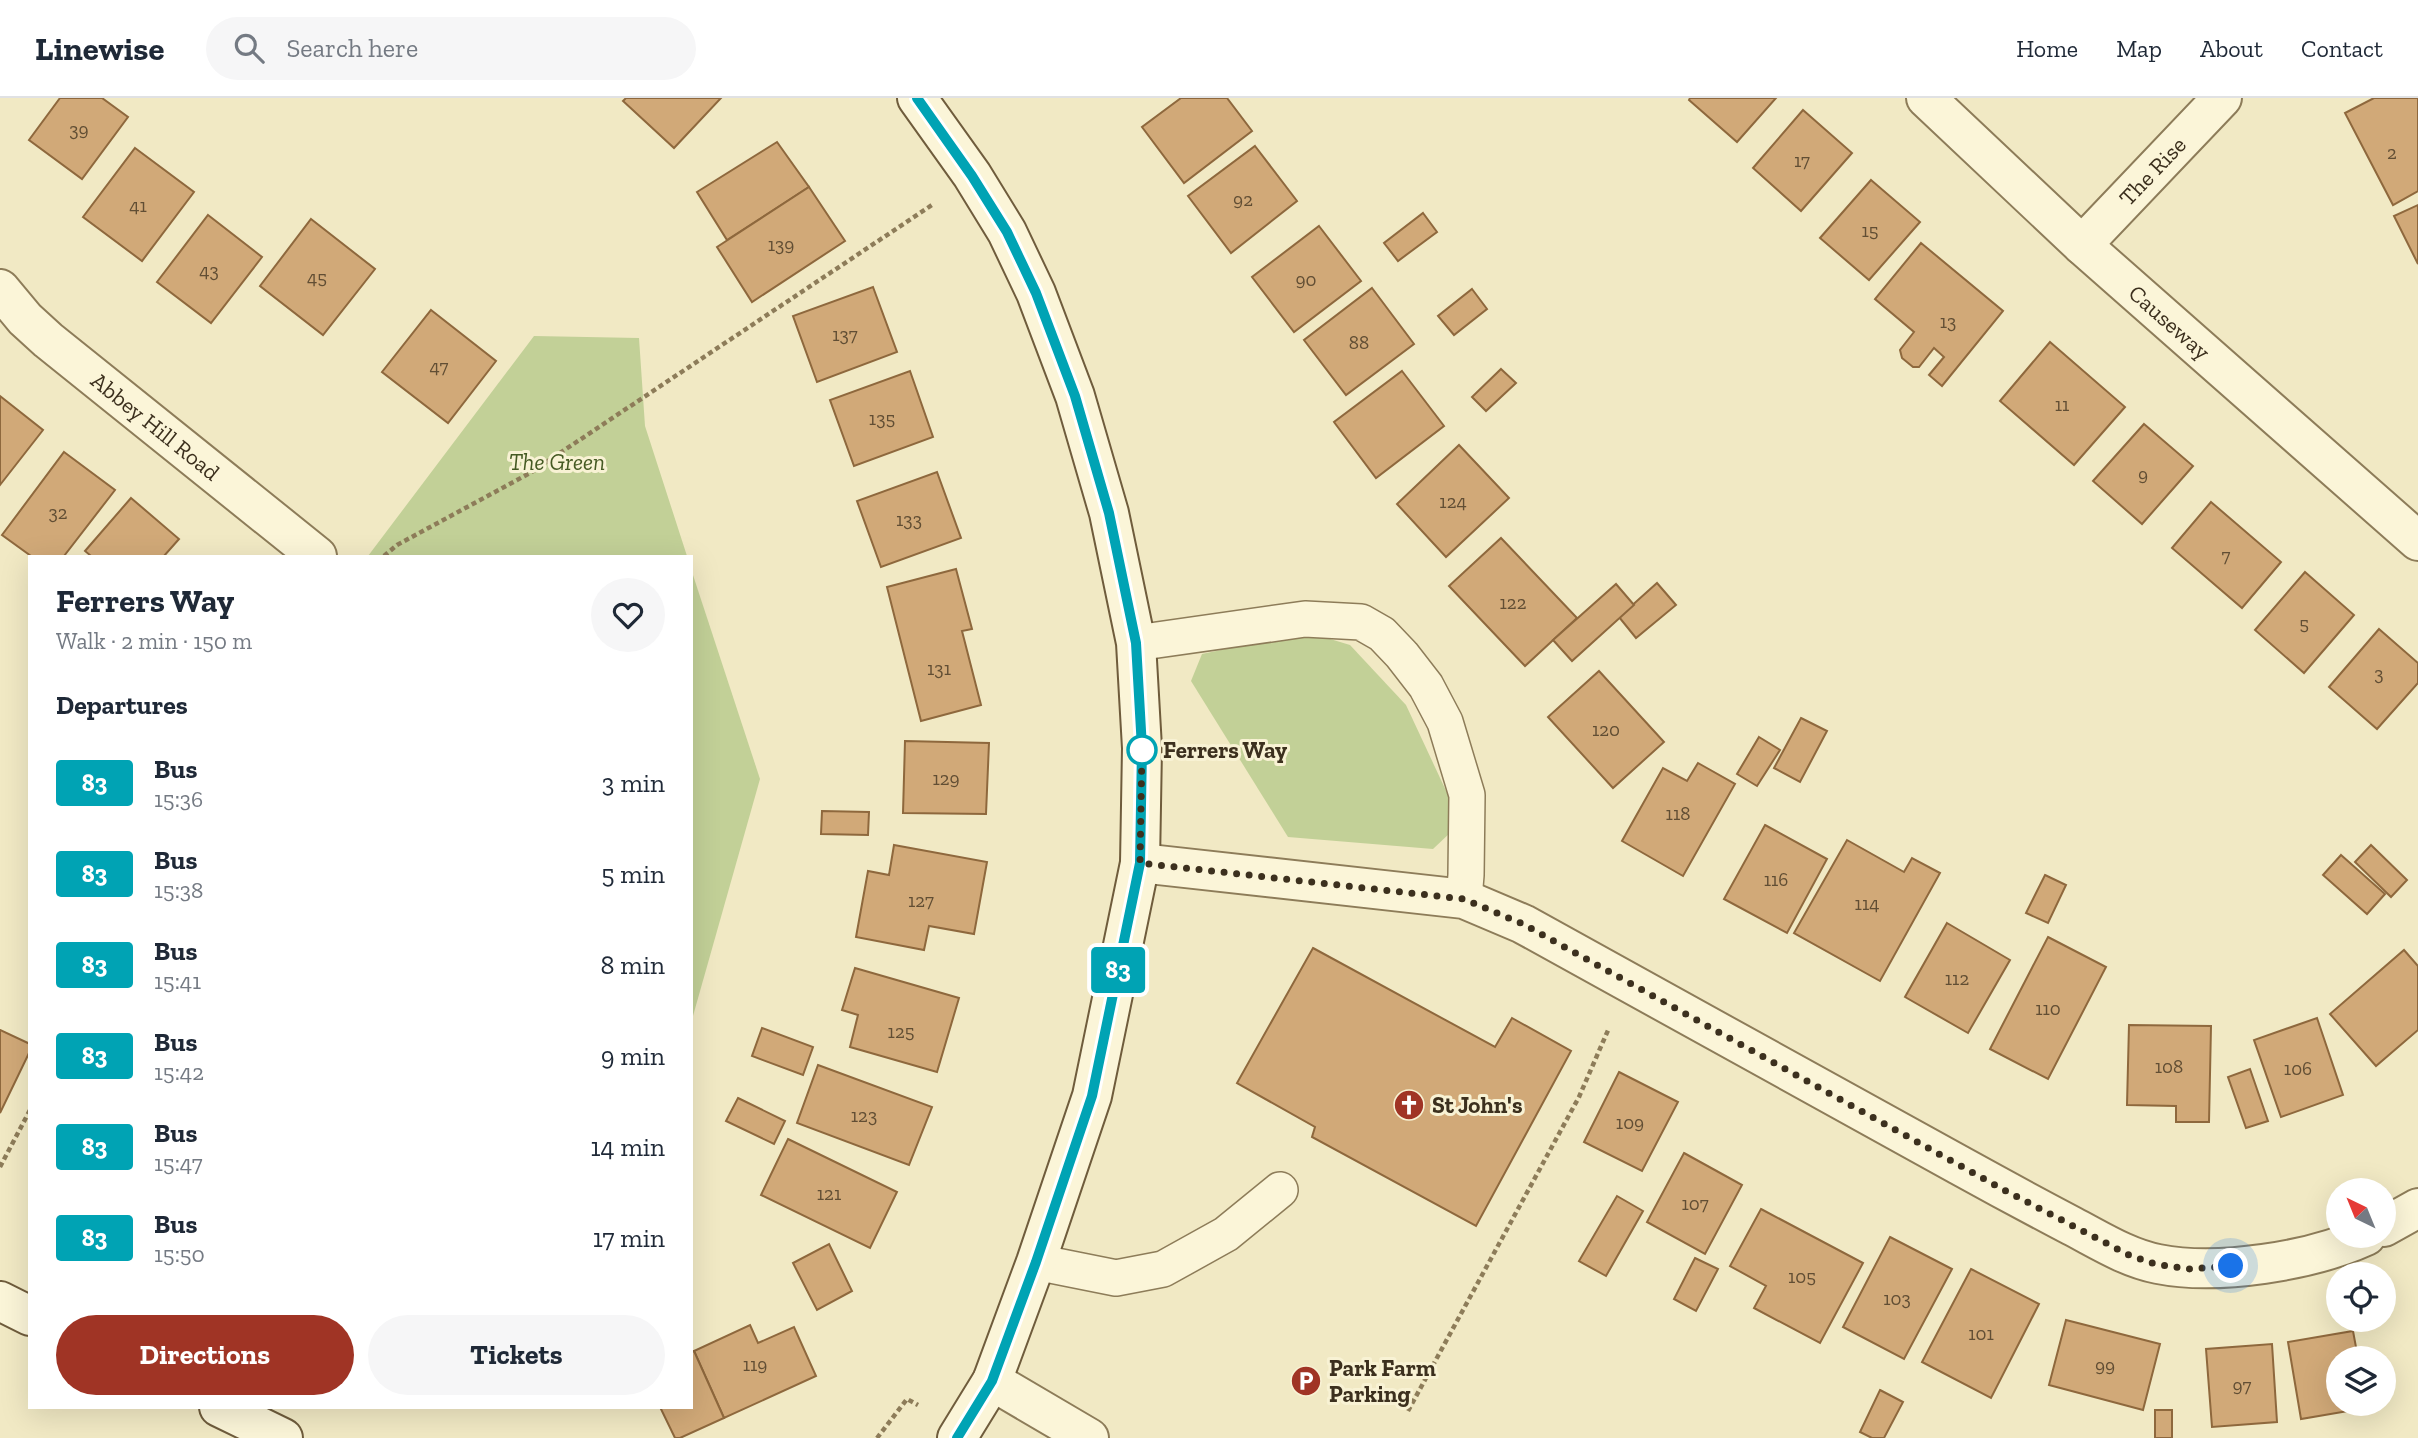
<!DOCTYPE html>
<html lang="en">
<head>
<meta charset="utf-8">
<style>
	:root { --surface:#fff; --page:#f6f6f7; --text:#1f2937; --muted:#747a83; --line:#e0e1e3; --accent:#a03425 }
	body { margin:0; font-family:"Zilla Slab",serif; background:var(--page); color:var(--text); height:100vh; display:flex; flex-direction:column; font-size:26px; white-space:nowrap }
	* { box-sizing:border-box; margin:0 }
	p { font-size:23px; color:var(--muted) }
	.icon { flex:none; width:38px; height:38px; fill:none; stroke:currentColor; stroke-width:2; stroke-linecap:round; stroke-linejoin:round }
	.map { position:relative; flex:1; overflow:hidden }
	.details { position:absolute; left:28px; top:457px; width:665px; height:854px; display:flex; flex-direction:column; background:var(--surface); border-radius:0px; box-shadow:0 7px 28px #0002 }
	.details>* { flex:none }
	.badge { padding:0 14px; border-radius:5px; font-size:24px; line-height:46px }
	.needle { width:46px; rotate:317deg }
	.fabs { position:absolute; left:2326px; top:1080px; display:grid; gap:14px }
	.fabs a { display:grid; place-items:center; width:70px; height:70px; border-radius:50%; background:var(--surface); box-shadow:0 7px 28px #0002; font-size:35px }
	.you { position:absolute; width:35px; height:35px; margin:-18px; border:5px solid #fff; border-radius:50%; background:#1a73e8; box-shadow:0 0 0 10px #1a73e833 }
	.map>.badge { position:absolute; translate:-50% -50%; box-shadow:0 0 0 4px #fff }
	h2 { padding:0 28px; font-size:26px; line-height:63px }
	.round { display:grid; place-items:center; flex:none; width:74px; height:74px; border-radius:37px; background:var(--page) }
	.head { display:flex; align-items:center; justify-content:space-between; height:119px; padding:0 28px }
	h1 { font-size:33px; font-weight:700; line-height:52px }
	.button { display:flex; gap:14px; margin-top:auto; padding:14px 28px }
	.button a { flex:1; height:80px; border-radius:42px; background:var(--accent); color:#fff; font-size:28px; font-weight:700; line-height:80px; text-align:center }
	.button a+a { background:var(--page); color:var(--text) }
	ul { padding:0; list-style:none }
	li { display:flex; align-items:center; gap:21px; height:91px; padding:0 28px }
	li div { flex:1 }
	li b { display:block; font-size:26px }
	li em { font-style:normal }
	li .badge { min-width:77px; font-weight:700; text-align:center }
	header { display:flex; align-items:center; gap:42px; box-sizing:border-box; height:98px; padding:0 35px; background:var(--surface); border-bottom:2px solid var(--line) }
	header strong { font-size:33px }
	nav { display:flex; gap:38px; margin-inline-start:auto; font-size:24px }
	.search { width:490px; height:63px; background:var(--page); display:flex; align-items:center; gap:18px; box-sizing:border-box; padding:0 24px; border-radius:38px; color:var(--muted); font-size:26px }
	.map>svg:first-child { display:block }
	.green { fill:#c2d097 }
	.building { fill:#d1a978; stroke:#8e683d; stroke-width:2 }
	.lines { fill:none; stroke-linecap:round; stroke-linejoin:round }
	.lane-casing { stroke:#8d7c59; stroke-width:38 }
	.street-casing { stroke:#8d7c59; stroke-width:42 }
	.secondary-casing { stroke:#6f5c3c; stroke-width:42 }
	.path { stroke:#8d7c59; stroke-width:4.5; stroke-dasharray:5 3.5; stroke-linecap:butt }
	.lane { stroke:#fbf5d8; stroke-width:35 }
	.street { stroke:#fbf5d8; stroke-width:38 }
	.secondary { stroke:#fbf5d8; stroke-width:38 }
	.line-casing { stroke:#fff; stroke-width:16 }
	.line { stroke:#00a3b4; stroke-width:10 }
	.walk { stroke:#3c301e; stroke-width:7; stroke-dasharray:0 12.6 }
	.stop-dot { fill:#fff; stroke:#00a3b4; stroke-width:3.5 }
	.labels { text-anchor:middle; stroke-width:6; stroke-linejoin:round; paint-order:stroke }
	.number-label { font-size:19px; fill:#614e34 }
	.street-label { font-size:23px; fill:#3c301e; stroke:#f8f2d4 }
	.park-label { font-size:23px; font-style:italic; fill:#455a23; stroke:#f8f2d4 }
	.stop-label { font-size:23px; font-weight:bold; fill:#3c301e; stroke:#f8f2d4; text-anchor:start }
	.poi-label { font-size:23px; font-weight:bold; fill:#3c301e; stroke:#f8f2d4; text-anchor:start }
</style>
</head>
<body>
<header>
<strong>Linewise</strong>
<div class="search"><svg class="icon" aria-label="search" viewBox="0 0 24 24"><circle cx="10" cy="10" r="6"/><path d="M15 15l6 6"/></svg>Search here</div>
<nav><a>Home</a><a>Map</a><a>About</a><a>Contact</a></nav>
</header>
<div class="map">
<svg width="2418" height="1340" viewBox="0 0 2418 1340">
	<rect width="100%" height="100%" fill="#f1e9c4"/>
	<!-- green -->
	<g class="green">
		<path d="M534,238L639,240L645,328L687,458H368Z"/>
		<path d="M691,471L760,681L691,925Z"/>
		<path d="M1307,534L1350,547L1406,607L1448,697L1451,734L1433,751L1288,739L1191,583L1202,556Z"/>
	</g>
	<!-- building -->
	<g class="building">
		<path d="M60,0H102L128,19L82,81L29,42Z"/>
		<path d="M626,0H721L674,50L623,3Z"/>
		<path d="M1181,0H1227L1252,33L1184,85L1142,29Z"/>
		<path d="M1690,0H1776L1737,44L1689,2Z"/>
		<path d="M2374,0H2418V93L2393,107L2345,15Z"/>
		<path d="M1803,12L1852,55L1801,113L1753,70Z"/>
		<path d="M777,44L809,89L727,142L697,94Z"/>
		<path d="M1255,48L1297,103L1231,155L1188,98Z"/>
		<path d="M135,50L194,94L142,163L83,119Z"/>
		<path d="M1871,82L1920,124L1869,182L1820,140Z"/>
		<path d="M809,89L845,143L752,204L717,149Z"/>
		<path d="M2418,107V166L2394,118Z"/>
		<path d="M1423,115L1437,134L1398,163L1384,145Z"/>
		<path d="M208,117L262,159L211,225L157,184Z"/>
		<path d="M311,121L375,171L323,237L260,188Z"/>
		<path d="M1319,128L1361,183L1294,234L1252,179Z"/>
		<path d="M1921,145L2003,213L1942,288L1929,277L1944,259L1934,250L1919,269H1913L1902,260L1900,252L1914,234L1875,201Z"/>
		<path d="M873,189L897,254L817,284L793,218Z"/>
		<path d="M1372,190L1414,246L1346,297L1304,242Z"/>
		<path d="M1472,191L1487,211L1454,237L1438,218Z"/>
		<path d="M431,212L496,263L448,325L382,274Z"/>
		<path d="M2050,244L2125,309L2074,367L2000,303Z"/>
		<path d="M1501,271L1516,285L1486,313L1472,299Z"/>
		<path d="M910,273L933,339L854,368L830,302Z"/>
		<path d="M1402,273L1444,328L1376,380L1334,324Z"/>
		<path d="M0,298L43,332L0,387Z"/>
		<path d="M2144,326L2193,368L2142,426L2093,383Z"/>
		<path d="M1459,347L1509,400L1446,459L1397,406Z"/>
		<path d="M64,354L115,392L64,458H31L2,437Z"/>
		<path d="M937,374L961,440L881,469L857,403Z"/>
		<path d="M131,400L179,441L164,458H91L85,453Z"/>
		<path d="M2211,404L2281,464L2242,510L2172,450Z"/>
		<path d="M1501,440L1577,520L1525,568L1449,488Z"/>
		<path d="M956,471L972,531L962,533L981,607L921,623L887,489Z"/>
		<path d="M2305,474L2354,517L2304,575L2255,532Z"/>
		<path d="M1657,485L1676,507L1636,540L1619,519Z"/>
		<path d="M1616,486L1634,507L1572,563L1553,542Z"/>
		<path d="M2379,531L2418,565V585L2377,631L2329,589Z"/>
		<path d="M1599,573L1664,644L1613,690L1548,619Z"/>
		<path d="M1801,620L1827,633L1800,684L1774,670Z"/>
		<path d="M1759,639L1780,652L1757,688L1737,676Z"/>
		<path d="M905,643L989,645L986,716L903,715Z"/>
		<path d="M1698,665L1735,686L1683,778L1622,743L1663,670L1687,683Z"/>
		<path d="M822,713L869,714L868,737L821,736Z"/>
		<path d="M1765,727L1827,761L1787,835L1724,801Z"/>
		<path d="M1847,742L1904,774L1912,760L1940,775L1880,883L1794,835Z"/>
		<path d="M894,747L987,764L974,836L929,828L924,852L856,839L868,773L889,777Z"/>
		<path d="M2371,747L2407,782L2391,799L2355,764Z"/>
		<path d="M2341,757L2385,796L2367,816L2323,777Z"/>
		<path d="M2045,777L2066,787L2048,825L2026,815Z"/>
		<path d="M1947,825L2010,862L1968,935L1905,899Z"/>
		<path d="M2048,839L2106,869L2048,981L1990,951Z"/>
		<path d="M1313,850L1495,949L1512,920L1571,953L1476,1128L1312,1039L1315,1029L1237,985Z"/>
		<path d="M2404,852L2418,868V932L2376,968L2330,916Z"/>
		<path d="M855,870L959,900L937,974L850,949L858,917L842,912Z"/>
		<path d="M2317,920L2343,997L2281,1019L2254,942Z"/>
		<path d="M2129,927L2211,928L2209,1024H2176V1008L2127,1007Z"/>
		<path d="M762,930L813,949L803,977L752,958Z"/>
		<path d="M0,932L30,946V953L0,1015Z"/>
		<path d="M818,967L932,1009L909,1067L797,1025Z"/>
		<path d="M2250,971L2268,1023L2246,1030L2228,979Z"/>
		<path d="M1619,974L1678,1004L1642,1073L1584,1044Z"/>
		<path d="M738,1000L785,1023L774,1046L726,1023Z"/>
		<path d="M788,1041L897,1094L870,1150L761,1097Z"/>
		<path d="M1684,1055L1742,1087L1705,1156L1647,1124Z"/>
		<path d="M1617,1098L1643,1113L1606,1178L1579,1163Z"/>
		<path d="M1761,1111L1863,1165L1820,1245L1754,1210L1766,1188L1730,1168Z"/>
		<path d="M1890,1139L1952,1171L1904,1261L1843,1229Z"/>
		<path d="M829,1146L852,1193L817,1212L793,1165Z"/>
		<path d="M1695,1160L1718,1171L1696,1213L1674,1201Z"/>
		<path d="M1971,1171L2039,1206L1991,1300L1922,1264Z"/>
		<path d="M2066,1222L2160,1246L2143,1312L2049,1287Z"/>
		<path d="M750,1227L758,1245L794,1229L816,1278L724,1320L694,1253Z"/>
		<path d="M2353,1233L2358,1260H2338V1306H2366V1310L2301,1321L2288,1244Z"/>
		<path d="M2272,1246L2277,1324L2212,1329L2206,1251Z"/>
		<path d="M694,1253L724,1320L680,1340H675L660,1309H691V1254Z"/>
		<path d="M1880,1292L1903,1304L1884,1340H1872L1860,1334Z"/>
		<rect x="2155" y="1312" width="17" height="28"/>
	</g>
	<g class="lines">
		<!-- lane casing -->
		<g class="lane-casing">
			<g id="lane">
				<path d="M1136,545L1305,521L1361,524L1382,536L1402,557L1426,588L1445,624L1467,697L1466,777L1464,801"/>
				<path d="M1036,1164L1116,1180L1163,1171L1226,1136L1280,1092"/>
			</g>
		</g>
		<!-- street casing -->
		<g class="street-casing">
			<g id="street">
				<path id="s1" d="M1926,0L2082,147L2418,443"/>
				<path id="s2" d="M2082,147L2222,0"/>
				<path id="s3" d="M0,191L25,221L48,242L317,458"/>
				<path d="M1140,765L1464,801L1523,826C1669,906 1814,987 1959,1067C1997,1088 2034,1108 2072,1128C2099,1142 2127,1160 2158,1166C2218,1178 2311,1163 2366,1138"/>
				<path d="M2384,1129L2418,1110"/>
				<path d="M992,1283L1089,1340"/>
			</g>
		</g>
		<!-- secondary casing -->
		<g class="secondary-casing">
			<g id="secondary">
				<path d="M917,0L972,77L1007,134L1036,195L1075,298L1109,415L1136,545L1142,650L1140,765L1092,998L1036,1164L992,1283L957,1340"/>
				<path d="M0,1203L30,1218"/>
				<path d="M219,1309L283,1340"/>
			</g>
		</g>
		<!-- path -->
		<g class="path">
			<path d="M384,458L397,447L530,375L932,107"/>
			<path d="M0,1069L30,1012"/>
			<path d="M1408,1313L1579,999L1609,930"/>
			<path d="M877,1340L907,1301L918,1307"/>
		</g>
		<!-- lane -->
		<use href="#lane" class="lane"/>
		<!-- street -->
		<use href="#street" class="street"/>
		<!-- secondary -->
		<use href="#secondary" class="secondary"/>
	</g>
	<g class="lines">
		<!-- line casing -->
		<g class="line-casing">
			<path id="line" d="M917,0L972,78L1007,134L1036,195L1075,298L1109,415L1136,545L1142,650L1140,765L1092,998L1036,1164L992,1283L957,1340"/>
		</g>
		<!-- line -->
		<use href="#line" class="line"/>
		<!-- walk -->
		<path class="walk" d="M1142,652V650L1140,765L1464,801L1523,826L2006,1093L2129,1157L2155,1166L2188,1171L2231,1168"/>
	</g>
	<!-- icons -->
	<defs>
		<g id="church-disc" transform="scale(1.575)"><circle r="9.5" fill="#a03425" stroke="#f8f2d4"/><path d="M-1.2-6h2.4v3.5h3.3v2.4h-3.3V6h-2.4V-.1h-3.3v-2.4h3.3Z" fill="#fff"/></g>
		<g id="parking-disc" transform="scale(1.575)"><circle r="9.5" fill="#a03425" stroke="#f8f2d4"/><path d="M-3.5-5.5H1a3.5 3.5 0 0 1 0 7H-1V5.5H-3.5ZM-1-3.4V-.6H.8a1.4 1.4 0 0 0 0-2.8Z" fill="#fff"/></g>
	</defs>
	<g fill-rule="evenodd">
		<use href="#church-disc" x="1409" y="1007"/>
		<use href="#parking-disc" x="1306" y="1283"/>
	</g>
	<!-- markers -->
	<circle class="stop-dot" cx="1142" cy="652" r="14"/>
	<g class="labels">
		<!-- number labels -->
		<g class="number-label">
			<text x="79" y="38">39</text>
			<text x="2392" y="61">2</text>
			<text x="1802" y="69">17</text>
			<text x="1243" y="108">92</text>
			<text x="138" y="114">41</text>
			<text x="1870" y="139">15</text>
			<text x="781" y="153">139</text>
			<text x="209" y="179">43</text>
			<text x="317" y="186">45</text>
			<text x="1306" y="188">90</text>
			<text x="1948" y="230">13</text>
			<text x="845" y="243">137</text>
			<text x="1359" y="251">88</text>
			<text x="439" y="275">47</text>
			<text x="2062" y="313">11</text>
			<text x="882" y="327">135</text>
			<text x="2143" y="383">9</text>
			<text x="1453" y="410">124</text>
			<text x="58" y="421">32</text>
			<text x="909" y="428">133</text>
			<text x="2226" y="464">7</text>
			<text x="1513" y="511">122</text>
			<text x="2304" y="532">5</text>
			<text x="939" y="577">131</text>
			<text x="2379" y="582">3</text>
			<text x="1606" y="638">120</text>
			<text x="946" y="687">129</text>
			<text x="1678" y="722">118</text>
			<text x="1776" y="788">116</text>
			<text x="921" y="809">127</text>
			<text x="1867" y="812">114</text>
			<text x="1957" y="887">112</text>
			<text x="2048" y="917">110</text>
			<text x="901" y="940">125</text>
			<text x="2169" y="975">108</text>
			<text x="2298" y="977">106</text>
			<text x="864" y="1024">123</text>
			<text x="1630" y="1031">109</text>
			<text x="829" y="1102">121</text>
			<text x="1695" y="1112">107</text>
			<text x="1802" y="1185">105</text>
			<text x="1897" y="1207">103</text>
			<text x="1981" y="1242">101</text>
			<text x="755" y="1273">119</text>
			<text x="2105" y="1274">99</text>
			<text x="2242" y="1294">97</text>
		</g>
		<!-- street labels -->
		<g class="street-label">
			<text dy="8" stroke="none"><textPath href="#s2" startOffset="102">The Rise</textPath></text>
			<text dy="8" stroke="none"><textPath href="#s1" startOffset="331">Causeway</textPath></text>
			<text dy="8" stroke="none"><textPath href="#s3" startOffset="208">Abbey Hill Road</textPath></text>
		</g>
		<!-- park labels -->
		<g class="park-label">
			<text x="557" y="372">The Green</text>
		</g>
		<!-- stop labels -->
		<g class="stop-label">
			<text x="1163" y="660">Ferrers Way</text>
		</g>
		<!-- poi labels -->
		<g class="poi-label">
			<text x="1432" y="1015">St John's</text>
			<text x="1329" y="1278">Park Farm<tspan x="1329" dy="26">Parking</tspan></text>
		</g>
	</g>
</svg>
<div class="fabs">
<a><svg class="needle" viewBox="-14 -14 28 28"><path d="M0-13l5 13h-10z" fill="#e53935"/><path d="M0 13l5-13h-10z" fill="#747a83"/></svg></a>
<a><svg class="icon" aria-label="locate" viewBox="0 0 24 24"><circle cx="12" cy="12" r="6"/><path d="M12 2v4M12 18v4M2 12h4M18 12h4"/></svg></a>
<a><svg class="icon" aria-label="layers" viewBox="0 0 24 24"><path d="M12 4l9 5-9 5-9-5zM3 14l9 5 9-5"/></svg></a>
</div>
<div class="you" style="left:2231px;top:1168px"></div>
<b class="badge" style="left:1118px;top:872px;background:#00a3b4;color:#fff">83</b>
<section class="details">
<div class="head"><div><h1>Ferrers Way</h1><p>Walk · 2 min · 150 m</p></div><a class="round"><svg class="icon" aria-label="heart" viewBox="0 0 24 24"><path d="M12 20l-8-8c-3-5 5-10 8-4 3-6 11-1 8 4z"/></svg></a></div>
<h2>Departures</h2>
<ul>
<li><span class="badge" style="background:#00a3b4;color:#fff">83</span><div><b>Bus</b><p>15:36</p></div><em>3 min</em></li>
<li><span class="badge" style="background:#00a3b4;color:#fff">83</span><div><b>Bus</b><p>15:38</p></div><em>5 min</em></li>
<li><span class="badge" style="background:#00a3b4;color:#fff">83</span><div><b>Bus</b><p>15:41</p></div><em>8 min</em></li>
<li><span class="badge" style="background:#00a3b4;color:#fff">83</span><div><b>Bus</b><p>15:42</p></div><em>9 min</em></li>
<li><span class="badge" style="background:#00a3b4;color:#fff">83</span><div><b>Bus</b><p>15:47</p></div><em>14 min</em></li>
<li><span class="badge" style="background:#00a3b4;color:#fff">83</span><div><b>Bus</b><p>15:50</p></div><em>17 min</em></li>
</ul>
<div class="button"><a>Directions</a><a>Tickets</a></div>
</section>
</div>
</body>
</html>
